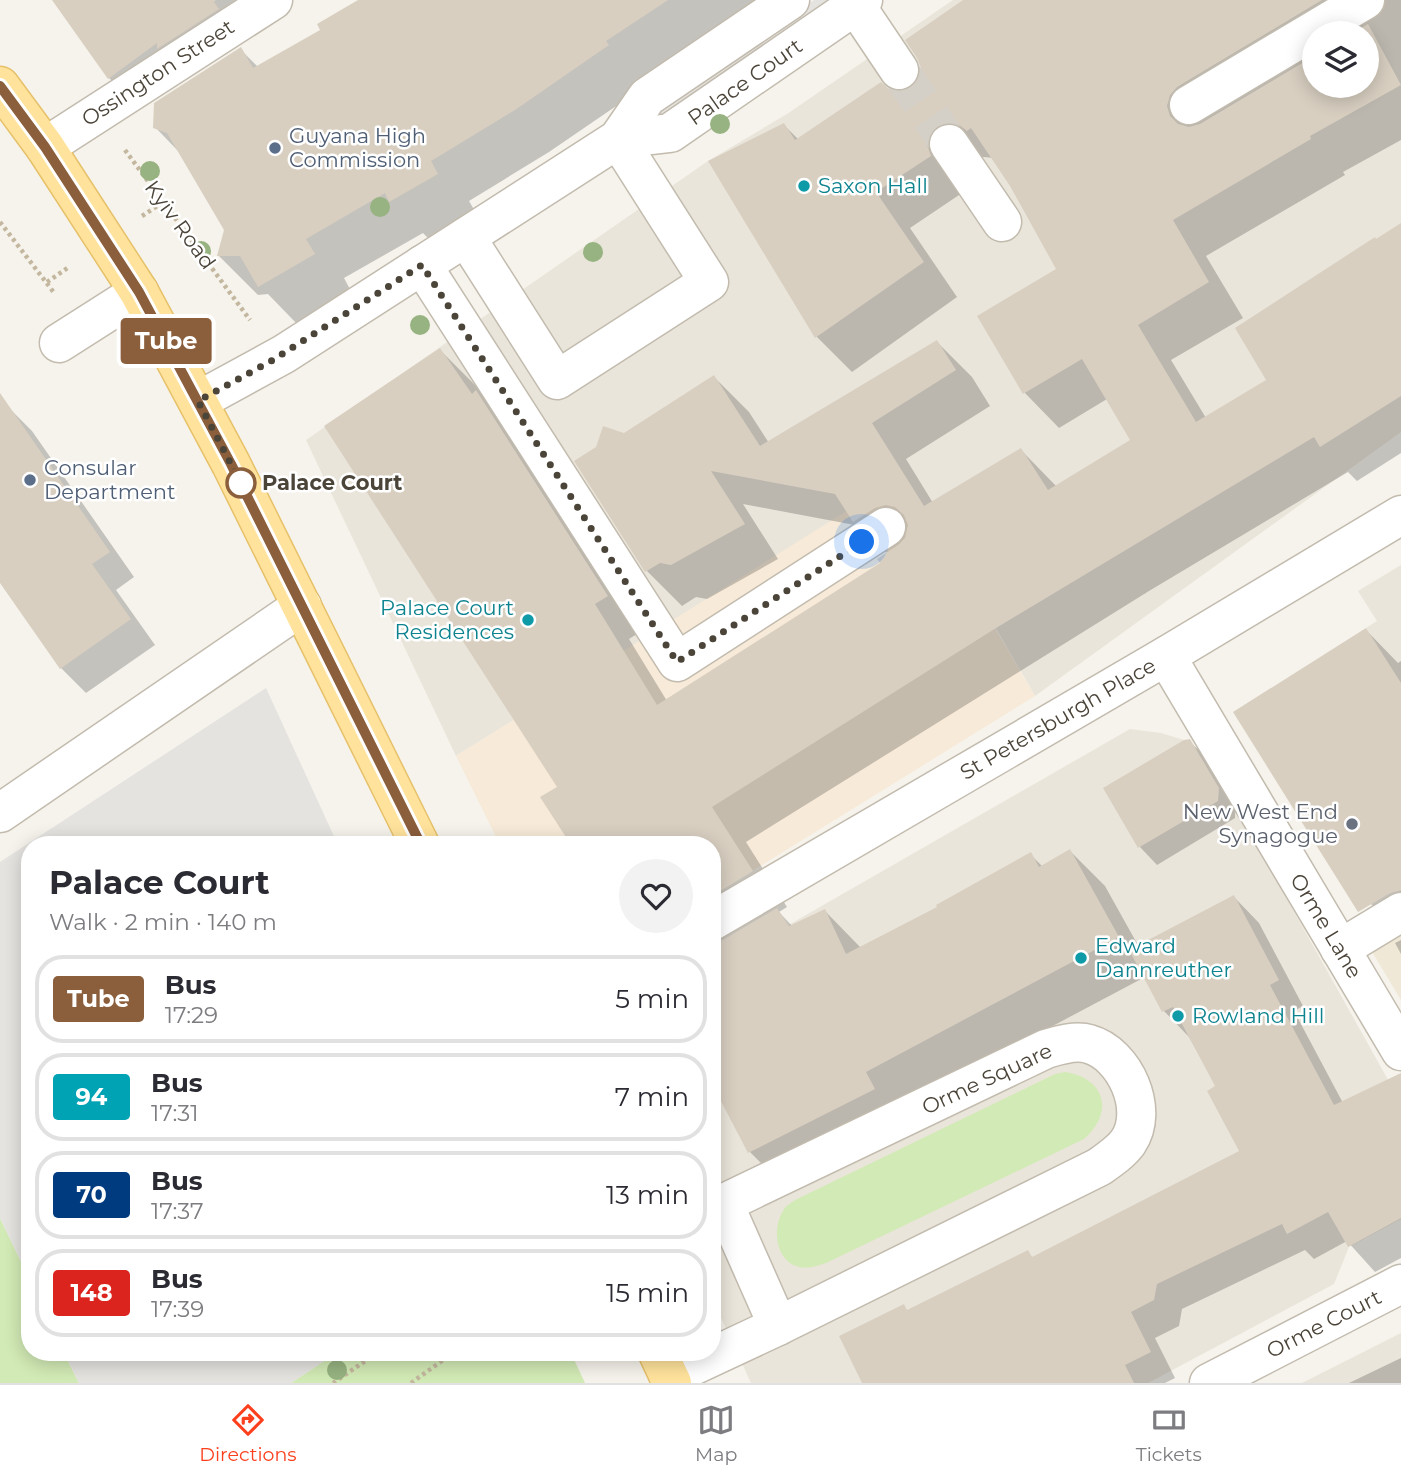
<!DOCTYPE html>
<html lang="en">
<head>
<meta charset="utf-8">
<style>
	:root { --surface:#fff; --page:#f2f2f3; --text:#2b2b33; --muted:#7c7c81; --line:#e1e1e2; --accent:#fc3f1d }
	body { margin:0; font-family:Montserrat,sans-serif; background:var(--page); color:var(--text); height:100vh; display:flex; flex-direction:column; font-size:26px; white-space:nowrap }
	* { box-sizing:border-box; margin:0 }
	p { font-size:23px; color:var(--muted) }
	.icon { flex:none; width:38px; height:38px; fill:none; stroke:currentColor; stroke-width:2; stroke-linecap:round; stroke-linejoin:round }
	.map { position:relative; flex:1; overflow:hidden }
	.details { position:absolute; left:21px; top:836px; width:700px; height:525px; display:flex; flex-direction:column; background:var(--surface); border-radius:28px; box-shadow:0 4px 18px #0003 }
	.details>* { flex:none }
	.badge { padding:0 14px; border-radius:5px; font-size:24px; line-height:46px }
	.controls { position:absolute; left:1302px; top:21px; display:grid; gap:14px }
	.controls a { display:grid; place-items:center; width:77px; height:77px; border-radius:50%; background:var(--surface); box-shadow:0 4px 18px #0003; font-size:35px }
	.you { position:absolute; width:35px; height:35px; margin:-18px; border:5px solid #fff; border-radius:50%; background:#1a73e8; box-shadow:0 0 0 10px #1a73e833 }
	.map>.badge { position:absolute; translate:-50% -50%; box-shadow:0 0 0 4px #fff }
	.round { display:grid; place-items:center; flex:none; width:74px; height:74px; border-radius:37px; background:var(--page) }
	.overview { display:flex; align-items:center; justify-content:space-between; height:119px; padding:0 28px }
	h1 { font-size:33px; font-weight:700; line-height:52px }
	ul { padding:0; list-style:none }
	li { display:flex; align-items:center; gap:21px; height:88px; margin:0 14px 10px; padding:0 14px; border:4px solid var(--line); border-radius:28px }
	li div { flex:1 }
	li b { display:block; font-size:26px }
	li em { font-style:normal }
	li .badge { min-width:77px; font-weight:700; text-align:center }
	.tab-bar { display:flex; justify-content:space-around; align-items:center; height:98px; border-top:2px solid var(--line); background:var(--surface); font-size:19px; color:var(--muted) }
	.tab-bar a { display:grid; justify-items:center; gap:4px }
	.tab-bar .on { color:var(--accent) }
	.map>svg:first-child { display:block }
	.residential { fill:#eae5da; fill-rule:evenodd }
	.commercial { fill:#f7ead8 }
	.education { fill:#efe8d6 }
	.green { fill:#d2eab5 }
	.parking { fill:#e5e3e0 }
	.shadow { fill:#0003; fill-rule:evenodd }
	.building { fill:#d8cfc1 }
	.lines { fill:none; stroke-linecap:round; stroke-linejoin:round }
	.minor-tunnel { stroke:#d4d0c8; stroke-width:38; stroke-dasharray:38 19; stroke-linecap:butt }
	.minor-casing { stroke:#c2bbae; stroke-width:41 }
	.major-casing { stroke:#e6c16a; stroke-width:41 }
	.path { stroke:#c4b79f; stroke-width:4.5; stroke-dasharray:3.5 3.5; stroke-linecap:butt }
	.minor { stroke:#fff; stroke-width:38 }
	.major { stroke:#ffe39c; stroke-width:38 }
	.tree { fill:#97b381 }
	.line-casing { stroke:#fff; stroke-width:16 }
	.line { stroke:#8b5e3c; stroke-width:10 }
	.walk { stroke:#4b4439; stroke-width:7; stroke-dasharray:0 12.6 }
	.service-dot { fill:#5c6f8a; stroke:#fff; stroke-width:2.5 }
	.culture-dot { fill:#0f9aa8; stroke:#fff; stroke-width:2.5 }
	.stop-dot { fill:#fff; stroke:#8b5e3c; stroke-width:3.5 }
	.worship-dot { fill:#6b7280; stroke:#fff; stroke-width:2.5 }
	.labels { text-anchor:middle; stroke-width:5; stroke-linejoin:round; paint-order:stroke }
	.street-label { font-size:21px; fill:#4b4439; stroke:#fff }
	.service-label { font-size:21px; fill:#4e5e75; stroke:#fff; text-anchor:start }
	.culture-label { font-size:21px; fill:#0d838f; stroke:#fff; text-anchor:start }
	.stop-label { font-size:21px; font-weight:bold; fill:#4b4439; stroke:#fff; text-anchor:start }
	.worship-label { font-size:21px; fill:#5b616d; stroke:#fff; text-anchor:end }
</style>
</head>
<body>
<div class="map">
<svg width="1401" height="1383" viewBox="0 0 1401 1383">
	<rect width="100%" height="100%" fill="#f6f3ec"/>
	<!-- residential -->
	<g class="residential">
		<path d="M953,0H1401V432L1035,696L996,628L847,512L456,756L306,440L708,161L787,114ZM1314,33H1367V86H1314Z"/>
		<path d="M1401,565V687L1366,628L1377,621L1358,591Z"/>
		<path d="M1130,729L1161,733L1184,740L1198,749L1212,765L1401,1103V1219L1349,1247L1334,1284L1148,1383H751L712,1298V969Z"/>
		<path d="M1401,1333V1383H1302Z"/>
	</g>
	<!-- commercial -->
	<path class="commercial" d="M904,475L1035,696L712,896V845H500L456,756Z"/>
	<!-- education -->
	<path class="education" d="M1401,924V1000L1368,945Z"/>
	<!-- green -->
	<g class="green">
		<path d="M1065,1072C1105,1078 1115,1112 1084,1139L826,1263C817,1266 808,1269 799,1267C775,1261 772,1228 783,1211C785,1206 791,1203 795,1200L1055,1074Z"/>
		<path d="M0,1218L30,1280V1353H64L79,1383H0Z"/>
		<path d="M336,1353H571L585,1383H291Z"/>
	</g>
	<!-- parking -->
	<g class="parking">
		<path d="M814,0H838L655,129L647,116Z"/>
		<path d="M266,688L338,845H30V1280L0,1218V862Z"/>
		<path d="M64,1353H336L291,1383H79Z"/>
	</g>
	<!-- shadow -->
	<g class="shadow">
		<path d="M53,0H236L222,9L239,31L131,100L109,78Z"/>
		<path d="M362,0H764L647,85L549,152L469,201L476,213L430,240L423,233L344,278L352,293L298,325L268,294L258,295L219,256L226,229L180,153L155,127L240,49L258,67L323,31Z"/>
		<path d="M966,0H1401V140L1343,172L1345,175L1206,256L1243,318L1171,360L1206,418L1269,380L1377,241L1401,225V453L1357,481L1348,472L1149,591L746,842L787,907L779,912L792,926L825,911L861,948L939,908L1030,854L1043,867L1070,851L1105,886L1139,947L1234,897L1259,923L1303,1006L1294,1011L1343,1103L1401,1095V1258L1375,1272L1347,1241L1314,1259L1305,1250L1182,1309L1179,1326L1155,1338L1175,1378L1165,1383H864L903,1306L908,1311L1028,1252L1033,1258L1241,1152L1217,1087L1189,1037L1164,1011L1145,977L900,1107L785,1187L750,1152L712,1080V845H573L543,798L559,788L440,350L475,385L489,405L511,428L642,631L629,639L667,701L882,564L888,554L860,526L743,504L778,559L707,599L696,597L682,606L647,571L576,462L624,435L714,377L749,412L769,443L937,342L972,377L990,406L906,459L933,503L1021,450L1057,487L1132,441L1107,399L1059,428L1024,392L1058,269L1011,185L994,158L984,157L973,160L965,191L910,228L957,297L852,372L817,337L784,125L799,140L888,91L900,94L913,89ZM1314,33H1367V86H1314Z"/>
		<path d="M7,406L32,431L134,577L116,590L155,645L86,693L61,668L0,580V411Z"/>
		<path d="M1366,630L1398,663L1401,661V934L1371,904L1361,888Z"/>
		<path d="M1189,741L1207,758L1235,806V818L1157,865L1140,847L1105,789Z"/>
		<path d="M1401,940V954L1395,943Z"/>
		<path d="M1401,1358V1383H1349Z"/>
	</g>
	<!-- building -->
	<g class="building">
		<path d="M52,0H216L214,2L219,9L157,49V43L108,79Z"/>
		<path d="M358,0H668L606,41L609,45L515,110L431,161L438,174L389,202L385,193L306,239L315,254L258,287L240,256H217L224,230L167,133L153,128L154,103L241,47L253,68L320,30L317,24Z"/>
		<path d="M963,0H1322L1177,87L1170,95L1167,106L1170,116L1178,124L1189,127L1200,124L1314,56V86H1367V33H1352L1368,24L1401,85L1310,136L1311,139L1173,220L1209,282L1138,325L1196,422L1266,380L1235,328L1375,237L1376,239L1401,223V396L1320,447L1314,437L996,628L712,807L753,871L712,896V845H571L540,797L557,787L324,426L440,348L472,394L476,390L608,596L595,604L657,705L880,563L877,559L898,545L905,538L908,525L904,515L895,507L886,505L875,508L853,522L835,494L711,471L745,524L671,565L660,563L645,572L574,461L596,447L603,426L624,433L714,375L760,446L937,340L956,370L872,423L924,506L1021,448L1048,490L1130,440L1082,359L1023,394L977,316L1056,269L1010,186L971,128L967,131L958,124L948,122L937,126L929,135L927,145L931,156L876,192L924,262L815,338L708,161L784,123L795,140L881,82L890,90L900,92L911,88L918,80L921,68L917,58L905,40Z"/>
		<path d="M0,393L110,552L92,564L131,619L60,669L0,583Z"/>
		<path d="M1366,628L1401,683V890L1390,893L1358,912L1233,712Z"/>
		<path d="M1190,739L1219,788L1218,801L1138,848L1103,788L1184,740Z"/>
		<path d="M1070,849L1119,937L866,1072L875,1089L748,1153L712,1084V943L723,940L777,908L789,926L825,909L846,954L937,907L936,905L1031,852L1039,867Z"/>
		<path d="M1234,895L1279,980L1270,985L1334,1105L1401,1073V1218L1348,1247L1328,1212L1287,1234L1282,1224L1157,1284L1154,1300L1131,1312L1151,1352L1125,1365L1134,1383H862L839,1336L904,1304L907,1310L1028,1250L1032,1257L1239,1151L1207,1091L1215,1086L1173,1007L1162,1012L1129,950Z"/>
	</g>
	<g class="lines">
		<!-- minor-tunnel -->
		<path class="minor-tunnel" d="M899,70L949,144"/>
		<!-- minor casing -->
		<g class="minor-casing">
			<g id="minor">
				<path d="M852,0L899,70"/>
				<path d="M1189,105L1365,0"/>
				<path d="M618,139L670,133L863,0"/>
				<path d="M949,144L1002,222"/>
				<path d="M45,147L273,0"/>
				<path d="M466,237L557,380L709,282L618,139"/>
				<path d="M422,265L677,662L886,527"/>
				<path d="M59,343L139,292"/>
				<path d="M198,401L284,354L618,139L647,97L790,0"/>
				<path d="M1166,656L1401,1051"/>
				<path d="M0,813L302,606"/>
				<path d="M712,921L1166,656L1401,515"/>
				<path d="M1340,949L1401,912"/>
				<path d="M724,1204L778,1326"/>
				<path d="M669,1377L778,1326L1099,1167C1109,1160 1121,1152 1128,1142C1150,1110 1125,1054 1089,1044C1076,1040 1059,1045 1046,1049L712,1209"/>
				<path d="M1209,1383L1401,1284"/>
			</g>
		</g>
		<!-- major casing -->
		<g class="major-casing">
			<g id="major">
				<path d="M0,86L45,147L139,292L231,464L420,845"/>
				<path d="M658,1353L672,1383"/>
			</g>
		</g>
		<!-- path -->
		<g class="path">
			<path d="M125,150L250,320"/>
			<path d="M142,216L162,203"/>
			<path d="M0,222L55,294"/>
			<path d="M47,282L69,267"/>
			<path d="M333,1383L377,1353"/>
			<path d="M411,1383L453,1353"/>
		</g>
		<!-- minor -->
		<use href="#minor" class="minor"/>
		<!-- major -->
		<use href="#major" class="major"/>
	</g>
	<!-- trees -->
	<g class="tree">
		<circle cx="720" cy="124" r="10"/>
		<circle cx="150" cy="171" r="10"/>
		<circle cx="380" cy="207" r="10"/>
		<circle cx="201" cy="251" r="10"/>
		<circle cx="593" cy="252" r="10"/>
		<circle cx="420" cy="325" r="10"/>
		<circle cx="337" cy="1370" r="10"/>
	</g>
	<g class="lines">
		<!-- line casing -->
		<g class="line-casing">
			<path id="line" d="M0,86L45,147L139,292L231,464L421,845"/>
		</g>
		<!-- line -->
		<use href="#line" class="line"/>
		<!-- walk -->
		<path class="walk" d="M241,483L198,401L273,360L422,265L677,662L862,542"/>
	</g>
	<!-- markers -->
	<g class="service-dot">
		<circle cx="275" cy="148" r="7"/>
		<circle cx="30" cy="480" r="7"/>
	</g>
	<g class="culture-dot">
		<circle cx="804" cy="186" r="7"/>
		<circle cx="528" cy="620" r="7"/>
		<circle cx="1081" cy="958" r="7"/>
		<circle cx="1178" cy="1016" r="7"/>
	</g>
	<circle class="stop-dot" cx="241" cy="483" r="14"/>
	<circle class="worship-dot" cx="1352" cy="824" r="7"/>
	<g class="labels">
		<!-- street labels -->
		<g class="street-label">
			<text transform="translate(158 73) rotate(-33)" y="7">Ossington Street</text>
			<text transform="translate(745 82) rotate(-35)" y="7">Palace Court</text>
			<text transform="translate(180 225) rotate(54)" y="7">Kyiv Road</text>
			<text transform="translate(1058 719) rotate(-30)" y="7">St Petersburgh Place</text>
			<text transform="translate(1326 926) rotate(59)" y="7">Orme Lane</text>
			<text transform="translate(987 1079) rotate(-25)" y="7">Orme Square</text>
			<text transform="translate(1324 1324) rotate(-27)" y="7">Orme Court</text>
		</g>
		<!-- service labels -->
		<g class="service-label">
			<text x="289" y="143">Guyana High<tspan x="289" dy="24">Commission</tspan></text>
			<text x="44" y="475">Consular<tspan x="44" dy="24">Department</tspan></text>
		</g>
		<!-- culture labels -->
		<g class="culture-label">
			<text x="818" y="193">Saxon Hall</text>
			<text x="514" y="615" text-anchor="end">Palace Court<tspan x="514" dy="24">Residences</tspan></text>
			<text x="1095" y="953">Edward<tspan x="1095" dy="24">Dannreuther</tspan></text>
			<text x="1192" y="1023">Rowland Hill</text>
		</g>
		<!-- stop labels -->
		<g class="stop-label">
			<text x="262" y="490">Palace Court</text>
		</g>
		<!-- worship labels -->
		<g class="worship-label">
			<text x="1338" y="819">New West End<tspan x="1338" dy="24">Synagogue</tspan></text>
		</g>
	</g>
</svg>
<div class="controls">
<a><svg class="icon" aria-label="layers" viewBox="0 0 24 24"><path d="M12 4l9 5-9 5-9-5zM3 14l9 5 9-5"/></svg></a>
</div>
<div class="you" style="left:862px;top:542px"></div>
<b class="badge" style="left:166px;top:341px;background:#8b5e3c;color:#fff">Tube</b>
<section class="details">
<div class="overview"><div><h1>Palace Court</h1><p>Walk · 2 min · 140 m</p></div><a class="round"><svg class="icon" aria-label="heart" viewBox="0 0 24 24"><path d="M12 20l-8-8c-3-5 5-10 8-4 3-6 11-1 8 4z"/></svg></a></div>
<ul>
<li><span class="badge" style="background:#8b5e3c;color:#fff">Tube</span><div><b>Bus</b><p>17:29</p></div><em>5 min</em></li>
<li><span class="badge" style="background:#00a3b4;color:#fff">94</span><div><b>Bus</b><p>17:31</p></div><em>7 min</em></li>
<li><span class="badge" style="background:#003b80;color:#fff">70</span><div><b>Bus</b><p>17:37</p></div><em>13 min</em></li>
<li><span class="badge" style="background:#dc241f;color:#fff">148</span><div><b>Bus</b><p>17:39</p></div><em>15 min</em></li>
</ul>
</section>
</div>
<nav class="tab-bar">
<a class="on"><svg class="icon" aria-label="directions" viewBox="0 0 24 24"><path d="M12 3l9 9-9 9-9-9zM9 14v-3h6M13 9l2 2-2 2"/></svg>Directions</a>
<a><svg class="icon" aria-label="map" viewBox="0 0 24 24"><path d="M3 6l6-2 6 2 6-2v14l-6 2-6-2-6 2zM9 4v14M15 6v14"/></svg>Map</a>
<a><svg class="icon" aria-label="tickets" viewBox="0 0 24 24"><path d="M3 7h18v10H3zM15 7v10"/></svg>Tickets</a>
</nav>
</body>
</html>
